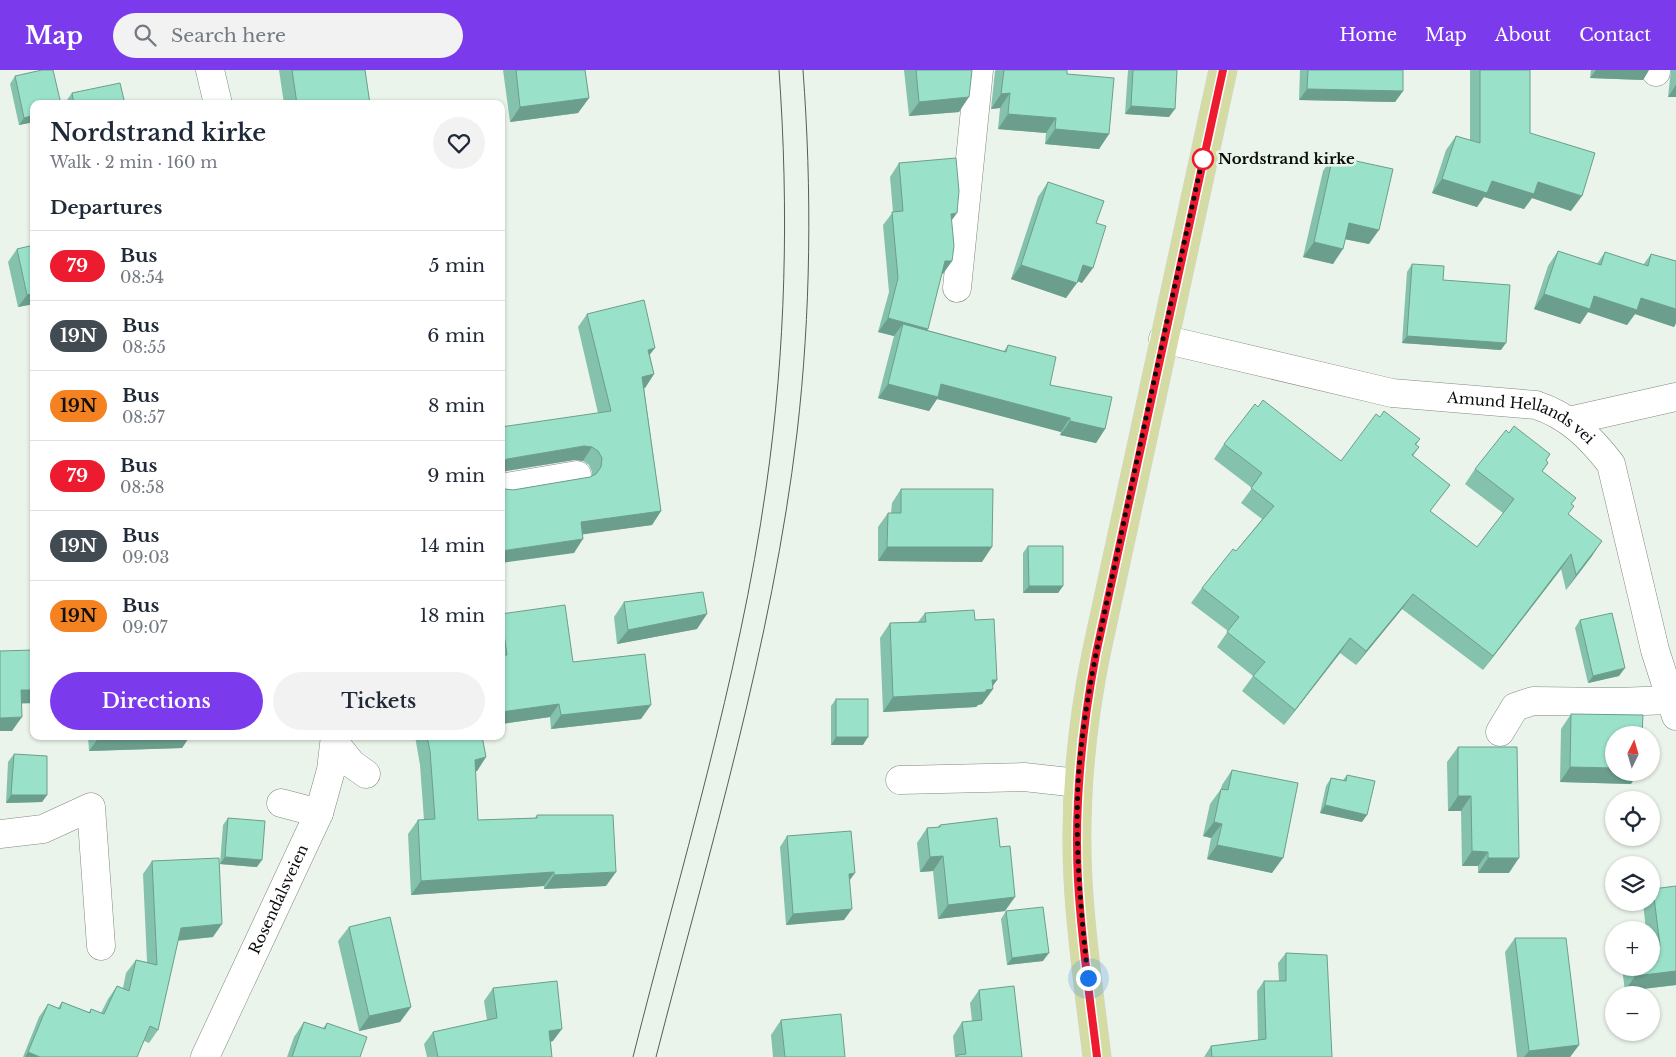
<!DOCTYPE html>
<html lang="en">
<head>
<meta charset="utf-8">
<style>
	:root { --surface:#fff; --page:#f2f2f3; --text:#1f2937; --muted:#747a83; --line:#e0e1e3; --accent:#7c3aed }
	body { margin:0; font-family:"Libre Baskerville",serif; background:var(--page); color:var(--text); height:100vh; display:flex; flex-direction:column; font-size:19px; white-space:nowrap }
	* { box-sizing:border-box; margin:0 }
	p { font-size:16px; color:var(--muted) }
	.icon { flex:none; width:28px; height:28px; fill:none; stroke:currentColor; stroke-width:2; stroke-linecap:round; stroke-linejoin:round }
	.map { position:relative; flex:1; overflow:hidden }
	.details { position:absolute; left:30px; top:30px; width:475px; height:640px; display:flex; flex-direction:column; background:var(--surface); border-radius:10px; box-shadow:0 1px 4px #0004 }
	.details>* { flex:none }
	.badge { padding:0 10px; border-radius:16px; font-size:18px; line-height:32px }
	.needle { width:32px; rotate:5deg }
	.controls { position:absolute; left:1605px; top:656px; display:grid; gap:10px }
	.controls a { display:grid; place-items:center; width:55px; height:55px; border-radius:50%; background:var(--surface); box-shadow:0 1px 4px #0004; font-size:25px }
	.you { position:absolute; width:25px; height:25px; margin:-12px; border:4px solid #fff; border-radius:50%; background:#1a73e8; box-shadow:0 0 0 8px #1a73e833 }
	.map>.badge { position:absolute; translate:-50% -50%; box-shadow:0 0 0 2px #fff }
	h2 { padding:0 20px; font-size:19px; line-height:45px }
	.round { display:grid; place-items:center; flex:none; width:52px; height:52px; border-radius:26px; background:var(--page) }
	.summary { display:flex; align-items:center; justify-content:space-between; height:85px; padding:0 20px }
	h1 { font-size:24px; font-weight:600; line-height:38px }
	.action { display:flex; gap:10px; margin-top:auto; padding:10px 20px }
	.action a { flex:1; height:58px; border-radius:30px; background:var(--accent); color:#fff; font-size:20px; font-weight:600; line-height:58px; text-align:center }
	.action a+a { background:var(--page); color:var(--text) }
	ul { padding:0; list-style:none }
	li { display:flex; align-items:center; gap:15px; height:70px; padding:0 20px; border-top:1px solid var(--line) }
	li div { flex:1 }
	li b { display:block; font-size:19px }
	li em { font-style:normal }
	li .badge { min-width:55px; font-weight:700; text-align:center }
	header { display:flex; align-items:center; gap:30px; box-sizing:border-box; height:70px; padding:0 25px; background:var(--accent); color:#fff }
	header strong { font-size:24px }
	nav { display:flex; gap:28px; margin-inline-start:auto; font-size:18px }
	.search { width:350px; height:45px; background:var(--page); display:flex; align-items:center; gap:12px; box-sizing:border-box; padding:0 18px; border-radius:28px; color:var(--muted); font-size:19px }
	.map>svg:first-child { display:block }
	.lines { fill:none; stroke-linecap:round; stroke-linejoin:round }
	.minor-casing { stroke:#808880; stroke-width:29 }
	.major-casing { stroke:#d3d3d3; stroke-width:29 }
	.minor { stroke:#fff; stroke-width:28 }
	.major { stroke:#d4dca4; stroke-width:28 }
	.tram { stroke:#575c57; stroke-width:1 }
	.wall { fill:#84c2ae }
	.shaded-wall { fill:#6c9e8d }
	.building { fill:#9ae1ca; stroke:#6c9e8d }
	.line-casing { stroke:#fff; stroke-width:11 }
	.line { stroke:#ed1b2f; stroke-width:8 }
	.walk { stroke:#0a0d0a; stroke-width:5; stroke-dasharray:0 9 }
	.stop-dot { fill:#fff; stroke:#ed1b2f; stroke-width:2.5 }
	.labels { text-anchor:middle; stroke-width:5; stroke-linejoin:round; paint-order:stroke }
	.stop-label { font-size:15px; font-weight:bold; fill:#0a0d0a; stroke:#ebf4ea; text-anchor:start }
	.street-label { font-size:15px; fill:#0a0d0a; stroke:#ebf4ea }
</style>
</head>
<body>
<header>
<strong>Map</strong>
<div class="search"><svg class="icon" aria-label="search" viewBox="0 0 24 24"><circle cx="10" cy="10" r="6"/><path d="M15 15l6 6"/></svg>Search here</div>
<nav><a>Home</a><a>Map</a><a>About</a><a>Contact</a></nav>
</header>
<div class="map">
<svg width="1676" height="987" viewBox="0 0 1676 987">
	<rect width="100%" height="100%" fill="#ebf4ea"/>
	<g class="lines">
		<!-- minor casing -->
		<g class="minor-casing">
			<g id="minor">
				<path d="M210,0L218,34"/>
				<path d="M1656,2V0"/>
				<path d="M957,218L979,0"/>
				<path id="s1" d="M1163,269L1392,323L1536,335C1569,346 1590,367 1611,394L1655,580L1676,646"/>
				<path d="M1569,351L1676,327"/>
				<path d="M501,418L577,405"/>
				<path d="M1500,662L1515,637L1533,631L1617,632L1670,630"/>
				<path d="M335,673L352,694L366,704"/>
				<path d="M900,710L1024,707L1078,713"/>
				<path d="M281,733L319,743"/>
				<path d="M0,764L43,759L91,737L101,876"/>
				<path id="s2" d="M205,987L319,743L331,700L335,666"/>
			</g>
		</g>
		<!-- major casing -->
		<g class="major-casing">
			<path id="major" d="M1097,987C1090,928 1081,869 1078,810C1074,734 1081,658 1096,584L1223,0"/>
		</g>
		<!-- minor -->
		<use href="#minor" class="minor"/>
		<!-- major -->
		<use href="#major" class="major"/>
		<!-- tram -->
		<g class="tram">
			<path d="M633,987C680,800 739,609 766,418C786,279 789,140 779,0"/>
			<path d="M656,987C709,781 772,574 797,363C811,242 812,121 803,0"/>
		</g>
	</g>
	<!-- wall -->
	<g class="wall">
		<path d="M279,0H365L370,34H284Z"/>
		<path d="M503,0H585L589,28L578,43L510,52Z"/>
		<path d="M904,0H972L959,42L909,46Z"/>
		<path d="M996,0H1067V4L1109,64L1099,79L1045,74L1046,63L998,59L1000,38L991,39L995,1Z"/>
		<path d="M1128,0H1177L1169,47L1125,44Z"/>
		<path d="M1300,0H1403V21L1395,32L1299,30Z"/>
		<path d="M1470,0H1530V63L1571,141L1532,128L1524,139L1484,127L1477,137L1432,123L1446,80L1456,66L1470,70Z"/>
		<path d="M1591,0H1649L1643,10L1590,8Z"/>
		<path d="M1671,0H1676V27H1668Z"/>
		<path d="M15,6L34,52L19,55L10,14Z"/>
		<path d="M72,23L125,34H64Z"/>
		<path d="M1333,86L1369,174L1345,169L1333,194L1303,187L1323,101Z"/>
		<path d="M899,93L951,151L952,191L942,204L927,260L1004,281L1008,275L1050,315L1105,359L1096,373L1060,365L1061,362L937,329L929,341L878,328L894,266L878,262L889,222L883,155L893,142L890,107Z"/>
		<path d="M1048,112L1096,153L1082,213L1077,211L1066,228L1011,209L1038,127Z"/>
		<path d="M17,179L34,234L18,237L8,192Z"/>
		<path d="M1558,181L1597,194L1605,182L1643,195L1651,184L1676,191V253L1674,257L1635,244L1627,255L1588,242L1580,254L1534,239L1548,196Z"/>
		<path d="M1412,194L1443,210L1501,280L1402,273L1407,202Z"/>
		<path d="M587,244L650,285L654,304L645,318H644L661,441L652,455L582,464L574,483L505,419L513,420L590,407L592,406V402L589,395L583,391L575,390L598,343L578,257Z"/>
		<path d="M1258,337L1341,391L1420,369L1416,375L1419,377L1413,386L1450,415L1430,441L1477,477L1503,443L1465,414L1475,399L1546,391L1548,393L1542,402L1571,434L1568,445L1592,486L1566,520L1561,499L1483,600L1402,539L1356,595L1340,583L1284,655L1242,621L1253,606L1217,577L1228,561L1191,533L1202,518L1236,481L1262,449L1241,433L1252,418L1214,389L1224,374Z"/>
		<path d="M901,419L982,492L878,491V457L888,443H891L892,433Z"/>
		<path d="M1028,476L1063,516L1058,523H1023V483Z"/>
		<path d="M624,532L697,559L617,574L614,547Z"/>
		<path d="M925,543L975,550L997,610L992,616L993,619L982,634L978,635L976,637L883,642L880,568L890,553L918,552Z"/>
		<path d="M501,544L573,592L641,649L551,659L550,647L501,654Z"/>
		<path d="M1580,550L1619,606L1588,613L1575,558Z"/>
		<path d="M836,629L863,675H831V636Z"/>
		<path d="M1571,644L1631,714L1560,712L1561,659Z"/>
		<path d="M88,666H190L182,678L89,681Z"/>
		<path d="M415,666H482L486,687L477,701H475L478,750L535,748L537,745L606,816L544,819V816L411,825L408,764L418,750H424L420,695Z"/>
		<path d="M1458,677L1509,803H1478V796H1462L1461,741H1448L1447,692Z"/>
		<path d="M14,684L47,725L42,732L6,733L8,692Z"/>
		<path d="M1232,700L1272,803L1207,789L1211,768L1203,766L1210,734L1221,719L1222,715Z"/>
		<path d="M1347,705L1362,752L1320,743L1326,716L1331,708L1343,710Z"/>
		<path d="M228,748L257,797L220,794L223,755Z"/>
		<path d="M940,755L1000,777L1005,841L938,849L933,801L920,802L917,773L927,758L938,757Z"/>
		<path d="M787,766L850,810L844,850L786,855L780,777Z"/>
		<path d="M152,791L213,867L178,871L158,960L149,973L144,971L137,987H23L39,947L48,934L58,938L62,932L89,942L91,939L101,943L108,929L117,916L123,918L126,903L136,890L147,892L143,804Z"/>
		<path d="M1653,819L1676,915L1625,921L1622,898H1651V860H1646L1643,833L1644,832H1651V822Z"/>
		<path d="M1006,841L1043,891L1007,895L1001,849Z"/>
		<path d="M349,857L411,937L400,952L359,961L338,871Z"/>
		<path d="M1515,868L1579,975L1570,987H1517L1505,882Z"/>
		<path d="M1286,883L1332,987H1204L1211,976L1258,970L1257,921L1264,911H1279L1278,893Z"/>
		<path d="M493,918L553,971L551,972L552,987H427L424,974L433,962L487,950L484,931Z"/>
		<path d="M979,920L1022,987H955L953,966L962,952L972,951L970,933Z"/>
		<path d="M781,950L845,987H773L771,965Z"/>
		<path d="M304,952L323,958L327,953L360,987H287L294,967Z"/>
	</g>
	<!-- shaded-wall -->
	<g class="shaded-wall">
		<path d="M1596,0H1649L1643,10L1590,8Z"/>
		<path d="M1676,15V27H1668Z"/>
		<path d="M1307,19L1403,21L1395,32L1299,30Z"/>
		<path d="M1010,23L1000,38L991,39L1001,24Z"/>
		<path d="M969,27L959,42L909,46L919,32Z"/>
		<path d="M589,28L578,43L510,52L520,37Z"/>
		<path d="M1131,36L1175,39L1169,47L1125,44Z"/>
		<path d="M1008,44L1056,48L1046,63L998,59Z"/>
		<path d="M34,45V52L19,55L24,48Z"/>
		<path d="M1055,59L1109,64L1099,79L1045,74Z"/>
		<path d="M1442,109L1492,111L1538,112L1582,126L1571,141L1532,128L1524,139L1484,127L1477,137L1432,123Z"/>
		<path d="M957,143L947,157L951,144Z"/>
		<path d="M1349,153L1379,160L1369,174L1339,168Z"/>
		<path d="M1314,172L1343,179L1333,194L1303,187Z"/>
		<path d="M945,191H952L943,204L936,205Z"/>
		<path d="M1021,195L1077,213L1066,228L1011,209Z"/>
		<path d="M1083,195L1093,198L1082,213L1073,209Z"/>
		<path d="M34,223V234L18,237L27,225Z"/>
		<path d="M1544,224L1641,228L1676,239V253L1674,257L1635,244L1627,255L1588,242L1580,254L1534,239Z"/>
		<path d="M888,248L928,259L918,272L903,254L894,266L878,262Z"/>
		<path d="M1407,266L1506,273L1501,280L1402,273Z"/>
		<path d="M655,278L645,291L648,280Z"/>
		<path d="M654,304L645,318L633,321L642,307Z"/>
		<path d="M888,314H941L1070,348L1061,362L937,329L929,341L878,328Z"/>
		<path d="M1070,351L1105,359L1096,373L1060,365Z"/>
		<path d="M584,376L592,377L583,391L575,390L501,402V392L507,389Z"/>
		<path d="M661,441L652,455L571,466L581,452Z"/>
		<path d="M583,469L574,483L501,493V481Z"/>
		<path d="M1602,471L1592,486L1566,520L1576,505Z"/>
		<path d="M887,477H992L982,492L878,491Z"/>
		<path d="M1571,484L1561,499L1483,600L1493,586Z"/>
		<path d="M1029,516H1063L1058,523H1023Z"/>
		<path d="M1413,524L1402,539L1356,595L1366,581Z"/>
		<path d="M707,544L697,559L617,574L628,560Z"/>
		<path d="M1350,568L1340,583L1284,655L1295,640Z"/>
		<path d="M1625,598L1619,606L1588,613L1593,606Z"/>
		<path d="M992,610H997L990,620L993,619L982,634L978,635L976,637L883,642L893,627Z"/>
		<path d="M21,620H34V633L11,634Z"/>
		<path d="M559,634L550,647L501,654V642Z"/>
		<path d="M651,635L641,649L551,659L561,645Z"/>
		<path d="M22,647L12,661H0V648Z"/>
		<path d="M109,666H190L182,678L89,681L99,667Z"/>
		<path d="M836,667H868L863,675H831Z"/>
		<path d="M486,687L477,701L465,703L475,690Z"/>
		<path d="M1570,697L1614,698V702H1639L1631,714L1560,712Z"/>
		<path d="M11,725H47L42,732L6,733Z"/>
		<path d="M1458,726H1471L1461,741H1448Z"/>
		<path d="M1325,735L1367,745L1362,752L1320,743Z"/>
		<path d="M1214,752L1222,754L1211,768L1203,766Z"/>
		<path d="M1217,775L1283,788L1272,803L1207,789Z"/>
		<path d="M1472,781L1488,782L1478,796H1462Z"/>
		<path d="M943,786L933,801L920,802L930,787Z"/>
		<path d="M225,787L262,790L257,797L220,794Z"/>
		<path d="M1488,788H1519L1509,803H1478Z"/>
		<path d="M554,802L544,816L411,825L421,811Z"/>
		<path d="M616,802L606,816L544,819L554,805Z"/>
		<path d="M855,803L847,814L849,804Z"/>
		<path d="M1015,827L1005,841L938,849L948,835Z"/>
		<path d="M852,839L844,850L786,855L793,844Z"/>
		<path d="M222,854L213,867L171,871L181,858Z"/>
		<path d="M1049,883L1043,891L1007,895L1012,888Z"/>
		<path d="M1676,901V915L1625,921L1635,906Z"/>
		<path d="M411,937L400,952L359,961L369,946Z"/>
		<path d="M562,959L553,971L540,973L549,961Z"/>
		<path d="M1579,975L1570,987H1524L1529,981Z"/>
		<path d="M28,982L40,987H25Z"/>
	</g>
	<!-- building -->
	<g class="building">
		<path d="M42,0H53L61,34H34V45L24,48L15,6Z"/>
		<path d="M292,0H365L370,34H297Z"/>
		<path d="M516,0H585L589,28L520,37Z"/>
		<path d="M916,0H972L969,27L919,32Z"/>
		<path d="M1004,0H1067V4L1114,8L1109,64L1055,59L1056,48L1008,44L1010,23L1001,24Z"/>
		<path d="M1133,0H1177L1175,39L1131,36Z"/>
		<path d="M1308,0H1403V21L1307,19Z"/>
		<path d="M1480,0H1530V63L1595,83L1582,126L1538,112L1534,124L1492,111L1487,123L1442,109L1456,66L1480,73Z"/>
		<path d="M120,13L125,34H74L72,23Z"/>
		<path d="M1333,86L1393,99L1379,160L1349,153L1343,179L1314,172Z"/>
		<path d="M956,88L959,121L957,143L951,144L954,176L952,191H945L928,259L888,248L898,208L892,142L903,141L899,93Z"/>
		<path d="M1048,112L1104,131L1096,153L1106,156L1093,198L1083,195L1077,213L1021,195Z"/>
		<path d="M34,175V223L27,225L17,179Z"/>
		<path d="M1558,181L1601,195L1605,182L1648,196L1651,184L1676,191V239L1641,228L1637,240L1594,226L1590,239L1544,224Z"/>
		<path d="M1412,194L1444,196L1443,210L1510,215L1506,273L1407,266Z"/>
		<path d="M644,230L655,278L648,280L654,304L642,307L661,441L581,452L583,469L501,481V417L505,419L513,420L590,407L596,404L601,397L602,388L598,381L592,377L584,376L507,389L501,392V357L611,341L587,244Z"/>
		<path d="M903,254L1006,282L1008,275L1056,287L1050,315L1112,327L1105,359L1070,351V348L941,314L938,327L888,314Z"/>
		<path d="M1263,330L1341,391L1376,344L1380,347L1384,341L1420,369L1415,374L1419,377L1412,385L1450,415L1430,441L1477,477L1514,429L1475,399L1506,360L1509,363L1514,356L1550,384L1546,390L1548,393L1542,401L1576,428L1571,434L1574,436L1568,444L1602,471L1576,505L1571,484L1493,586L1413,524L1366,581L1350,568L1295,640L1253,606L1265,592L1227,562L1239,547L1202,518L1233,479L1236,481L1274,436L1251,418L1262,403L1224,374L1255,334L1258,337Z"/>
		<path d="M901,419H993L992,477H887L888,443H901Z"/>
		<path d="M1028,476H1063V516H1029Z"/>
		<path d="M703,522L707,544L628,560L624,532Z"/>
		<path d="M565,535L573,592L645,584L651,635L561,645L559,634L501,642V585H507L501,544Z"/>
		<path d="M974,540L975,550L994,549L997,610H992L993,619L986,620V622L893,627L890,553L926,552L925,543Z"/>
		<path d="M1612,543L1625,598L1593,606L1580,550Z"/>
		<path d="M34,580V620H21L22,647L0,648V581Z"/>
		<rect x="836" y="629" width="32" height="38"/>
		<path d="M1571,644L1643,645L1642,665H1614V698L1570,697Z"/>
		<path d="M427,666H482L486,687L475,690L478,750L537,748V745H613L616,802L554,805V802L421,811L418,750L435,749L430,681Z"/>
		<path d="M1458,677H1517L1519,788H1488V782L1472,781L1471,726H1458Z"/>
		<path d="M14,684L47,686V725H11Z"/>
		<path d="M1232,700L1298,713L1283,788L1217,775L1222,754L1214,752L1221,719L1228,720Z"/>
		<path d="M1347,705L1375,711L1367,745L1325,735L1331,708L1346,711Z"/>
		<path d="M228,748L265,751L262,790L225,787Z"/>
		<path d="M997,748L1000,777L1010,776L1015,827L948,835L943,786L930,787L927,758L940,757V755Z"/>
		<path d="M851,761L855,803L849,804L852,839L793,844L787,766Z"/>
		<path d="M219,788L222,854L181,858L158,960L150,956L137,987H40L28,982L48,934L60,939L62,932L90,943L91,939L104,944L117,916L129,921L136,890L157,895L152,791Z"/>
		<path d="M1676,816V901L1635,906L1634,898H1651V877L1660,876L1653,819Z"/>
		<path d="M1043,837L1049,883L1012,888L1006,841Z"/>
		<path d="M390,847L411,937L369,946L349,857Z"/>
		<path d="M1515,868H1566L1579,975L1529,981Z"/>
		<path d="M1286,883L1327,885L1332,987H1212L1211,976L1266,969L1264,911H1286Z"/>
		<path d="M557,911L562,959L549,961L552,987H438L433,962L497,948L493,918Z"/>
		<path d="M1014,916L1022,987H957V985L966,984L962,952L982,950L979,920Z"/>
		<path d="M841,944L845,987H785L781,950Z"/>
		<path d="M304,952L325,959L327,953L367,967L360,987H292Z"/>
	</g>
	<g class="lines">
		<!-- line casing -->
		<g class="line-casing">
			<path id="line" d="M1097,987C1090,928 1081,869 1078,810C1074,734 1082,658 1096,584L1223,0"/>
		</g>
		<!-- line -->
		<use href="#line" class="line"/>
		<!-- walk -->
		<path class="walk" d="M1088,908C1081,843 1075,780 1078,714C1083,630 1104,548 1121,465C1148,337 1176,210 1204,82L1203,89"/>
	</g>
	<!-- markers -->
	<circle class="stop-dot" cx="1203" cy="89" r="10"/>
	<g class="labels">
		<!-- stop labels -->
		<g class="stop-label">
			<text x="1218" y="94">Nordstrand kirke</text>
		</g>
		<!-- street labels -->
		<g class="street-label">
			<text dy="5" stroke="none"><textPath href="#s1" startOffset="369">Amund Hellands vei</textPath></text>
			<text dy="5" stroke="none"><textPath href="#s2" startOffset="174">Rosendalsveien</textPath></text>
		</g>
	</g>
</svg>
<div class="controls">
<a><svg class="needle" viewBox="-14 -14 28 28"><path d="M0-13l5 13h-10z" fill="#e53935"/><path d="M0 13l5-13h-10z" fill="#747a83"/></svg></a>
<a><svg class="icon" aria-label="locate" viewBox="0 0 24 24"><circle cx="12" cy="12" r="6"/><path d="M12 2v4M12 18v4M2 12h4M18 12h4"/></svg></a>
<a><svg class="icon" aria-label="layers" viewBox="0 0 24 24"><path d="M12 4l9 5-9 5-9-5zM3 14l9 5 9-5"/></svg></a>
<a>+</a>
<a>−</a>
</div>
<div class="you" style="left:1088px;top:908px"></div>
<section class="details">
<div class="summary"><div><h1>Nordstrand kirke</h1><p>Walk · 2 min · 160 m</p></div><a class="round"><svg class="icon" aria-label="heart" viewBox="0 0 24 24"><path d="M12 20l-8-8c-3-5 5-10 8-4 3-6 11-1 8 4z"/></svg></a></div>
<h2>Departures</h2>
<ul>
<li><span class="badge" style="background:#ed1b2f;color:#fff">79</span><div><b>Bus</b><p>08:54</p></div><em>5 min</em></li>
<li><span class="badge" style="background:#424a52;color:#fff">19N</span><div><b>Bus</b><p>08:55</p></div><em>6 min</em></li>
<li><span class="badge" style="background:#f58220;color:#111">19N</span><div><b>Bus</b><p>08:57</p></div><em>8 min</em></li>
<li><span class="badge" style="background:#ed1b2f;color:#fff">79</span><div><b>Bus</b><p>08:58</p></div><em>9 min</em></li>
<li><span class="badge" style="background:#424a52;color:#fff">19N</span><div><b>Bus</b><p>09:03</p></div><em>14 min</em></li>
<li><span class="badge" style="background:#f58220;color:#111">19N</span><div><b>Bus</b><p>09:07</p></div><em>18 min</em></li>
</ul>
<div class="action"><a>Directions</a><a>Tickets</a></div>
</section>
</div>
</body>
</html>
